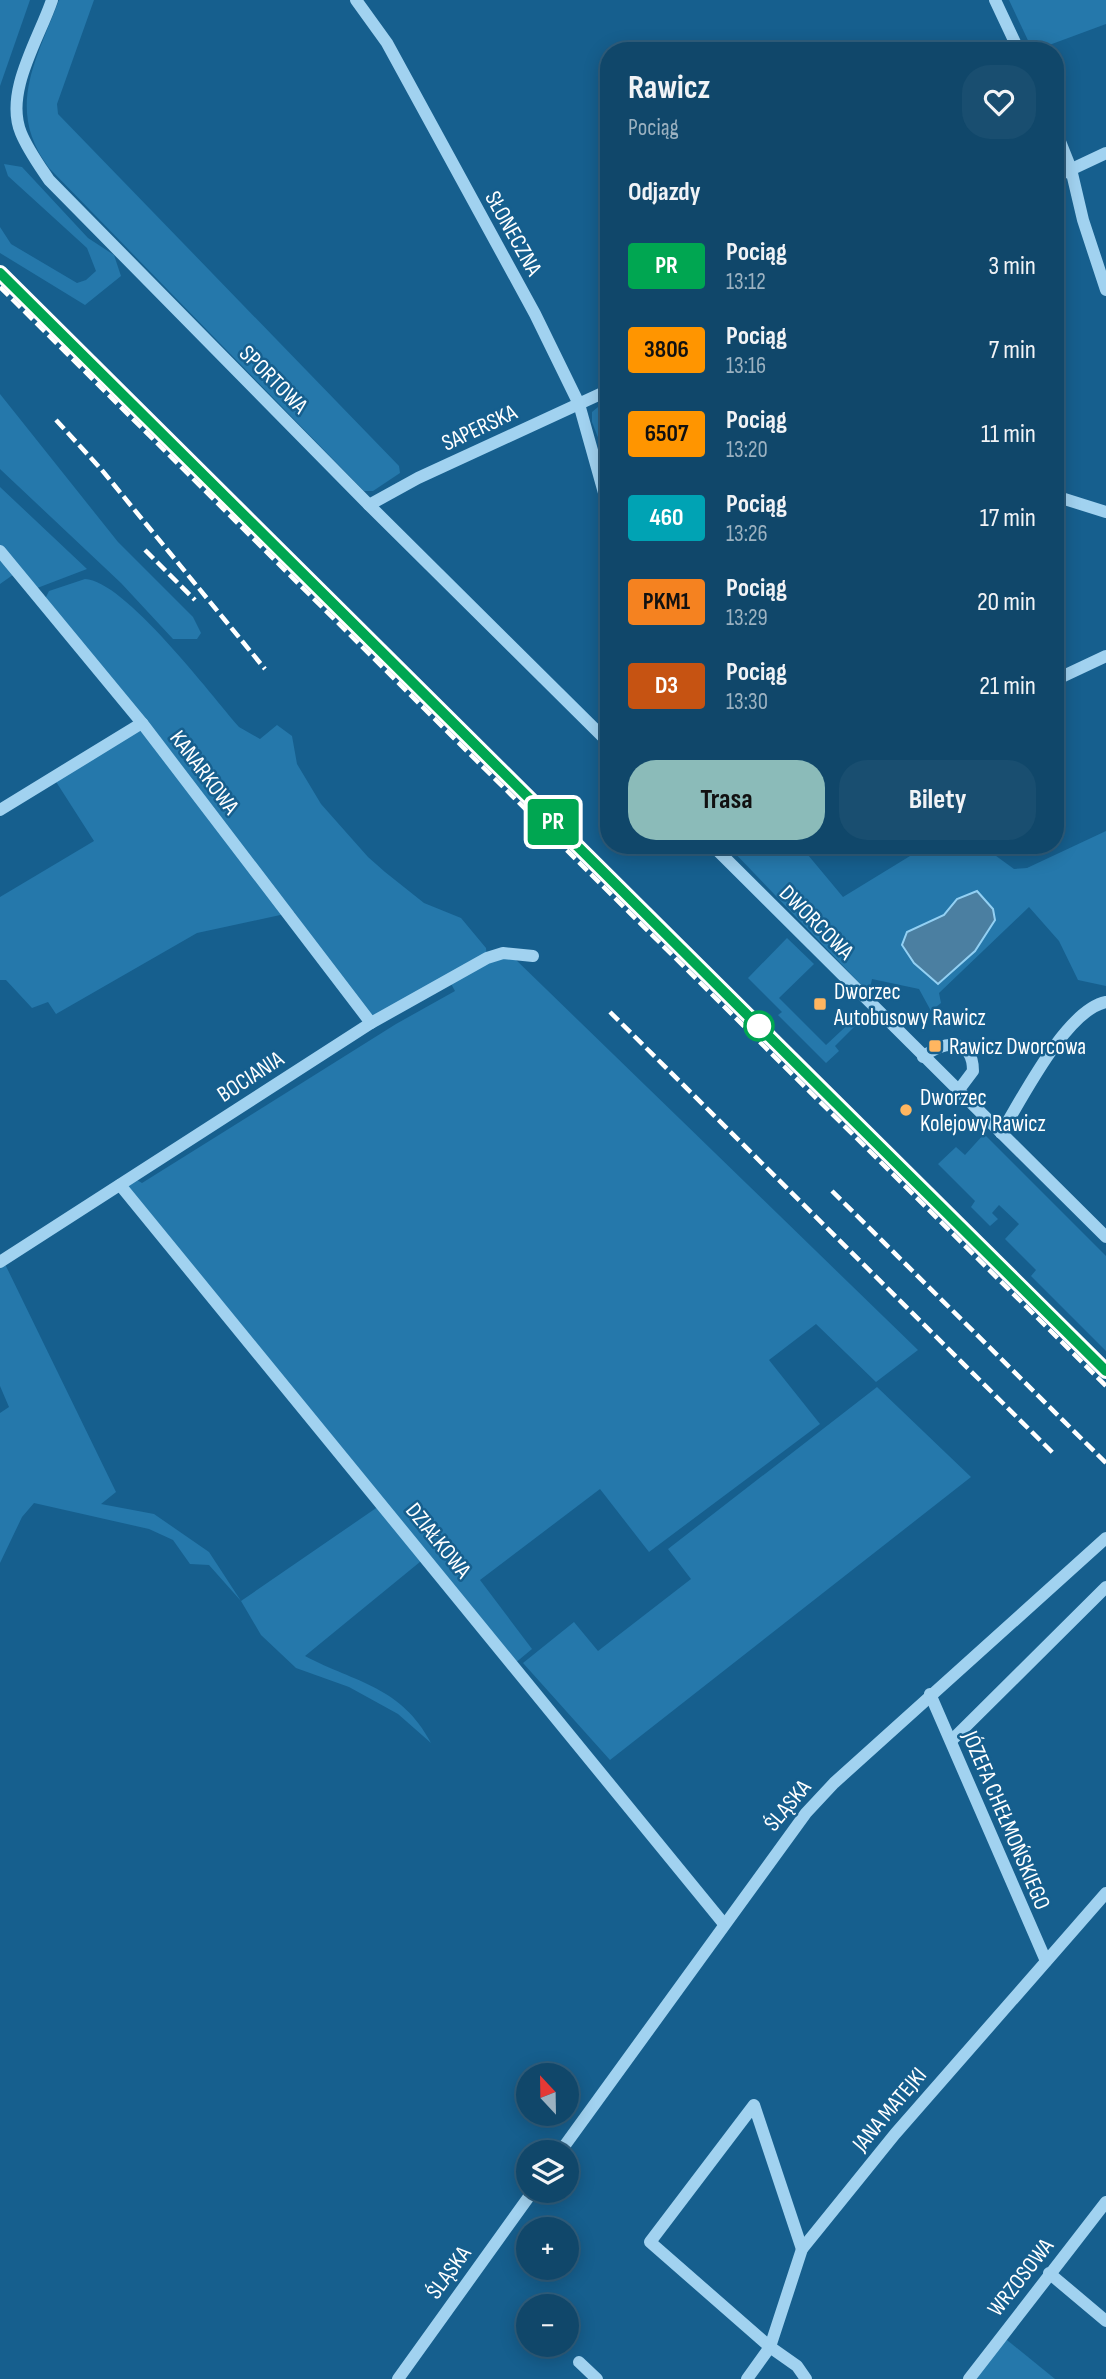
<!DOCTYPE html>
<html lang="pl">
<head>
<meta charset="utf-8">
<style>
	:root { --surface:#10476a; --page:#194e70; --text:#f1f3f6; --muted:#9cb2c1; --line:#305f7e; --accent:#8bbbb9 }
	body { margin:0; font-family:"Sofia Sans Condensed",sans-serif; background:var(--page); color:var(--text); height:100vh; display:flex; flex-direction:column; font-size:26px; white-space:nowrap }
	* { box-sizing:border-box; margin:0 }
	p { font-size:23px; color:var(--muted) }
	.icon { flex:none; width:38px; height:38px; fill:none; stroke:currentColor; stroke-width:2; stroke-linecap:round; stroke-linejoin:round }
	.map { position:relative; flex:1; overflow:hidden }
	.details { position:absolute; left:600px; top:42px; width:464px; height:812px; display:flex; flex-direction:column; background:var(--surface); border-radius:28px; box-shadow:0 4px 18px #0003,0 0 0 2px var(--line) }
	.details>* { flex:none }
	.badge { padding:0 14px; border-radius:5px; font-size:24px; line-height:46px }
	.needle { width:46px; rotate:338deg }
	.fabs { position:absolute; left:516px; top:2063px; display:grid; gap:14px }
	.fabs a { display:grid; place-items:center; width:63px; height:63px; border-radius:50%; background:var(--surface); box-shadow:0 4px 18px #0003,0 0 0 2px var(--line); font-size:35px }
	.map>.badge { position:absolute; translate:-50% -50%; box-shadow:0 0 0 4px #fff }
	h2 { padding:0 28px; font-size:26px; line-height:63px }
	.round { display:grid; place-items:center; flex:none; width:74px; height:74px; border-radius:28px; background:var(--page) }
	.headline { display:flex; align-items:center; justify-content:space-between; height:119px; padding:0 28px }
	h1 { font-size:33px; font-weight:700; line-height:52px }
	.cta { display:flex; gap:14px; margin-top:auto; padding:14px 28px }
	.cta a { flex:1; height:80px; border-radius:28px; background:var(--accent); color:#111; font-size:28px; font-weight:700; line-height:80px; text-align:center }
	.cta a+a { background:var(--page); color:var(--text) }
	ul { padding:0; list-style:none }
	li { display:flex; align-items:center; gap:21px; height:84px; padding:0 28px }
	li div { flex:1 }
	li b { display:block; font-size:26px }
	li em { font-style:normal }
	li .badge { min-width:77px; font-weight:700; text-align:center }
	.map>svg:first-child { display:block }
	.green { fill:#2578ab; fill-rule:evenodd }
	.water { fill:#4b7fa1; stroke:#93d0f3; stroke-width:2 }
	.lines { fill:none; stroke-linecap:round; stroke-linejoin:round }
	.minor { stroke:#a1d2f0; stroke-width:12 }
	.rail { stroke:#fff; stroke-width:4.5; stroke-dasharray:12 5; stroke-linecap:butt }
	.line-casing { stroke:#fff; stroke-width:16 }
	.line { stroke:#00a651; stroke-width:10 }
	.poi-dot { fill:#ffb660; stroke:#165f8e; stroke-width:2.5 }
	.stop-dot { fill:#fff; stroke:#00a651; stroke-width:3.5 }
	.labels { text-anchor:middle; stroke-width:5; stroke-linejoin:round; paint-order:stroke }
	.street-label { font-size:23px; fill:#fff; stroke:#165f8e }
	.poi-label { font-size:23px; fill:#fff; stroke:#165f8e; text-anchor:start }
</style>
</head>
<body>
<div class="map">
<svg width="1106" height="2379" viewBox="0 0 1106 2379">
	<rect width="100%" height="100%" fill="#165f8e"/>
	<!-- green -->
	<g class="green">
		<path d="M0,0H30L0,86Z"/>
		<path d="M59,0H94L57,104L58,114L399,466L400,473L373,491H364L49,168C5,109 36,61 59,0Z"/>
		<path d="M1009,0H1106V24L1033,51Z"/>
		<path d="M4,164L22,167L88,238L114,255L121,276L85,305L0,253V227L11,244L77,283L86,280L96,271L87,248L8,176Z"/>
		<path d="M0,394L118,542L193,617L201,633L197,639H173L121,583L0,469Z"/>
		<path d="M609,398V466L592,422V412Z"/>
		<path d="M0,487L87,569L32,590L17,572L0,584Z"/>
		<path d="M85,579C124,580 212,696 239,727L260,739L277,725L292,736L297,764L321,804L368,857L385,872L424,903L461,918L486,948L487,958L513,957L918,1350L876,1382L816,1324L769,1360L820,1424L649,1552L600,1489L480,1580L532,1649L514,1664L426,1557L305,1656C356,1683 401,1686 431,1743L398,1714L349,1687L296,1668L261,1635L241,1601L209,1565L190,1564L173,1540L149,1529L34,1503L22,1517L0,1563V1413L9,1407L0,1386V1262L3,1260L116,1492L101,1504L154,1514L209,1552L241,1601L382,1504L120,1185L132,1177L142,1183L396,1024L455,991L449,980L371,1023L294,912L197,933L56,1014L48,1002L32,1008L6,980H0V897L94,841L53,777L142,723L43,603L49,591Z"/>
		<path d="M1106,831V986L1078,980L1059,941L1029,907L939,993L941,1003L931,1011L919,989L872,979L869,993L729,847L808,845V855L843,897L928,845H981L1014,869L1027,868ZM957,899L914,964L907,932L944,915Z"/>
		<path d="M787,938L814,964L779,998L826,1045L856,1017L860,1021L835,1046L839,1051L826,1063L778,1015L782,1012L748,978Z"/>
		<path d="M984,1134L1106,1256V1351L1031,1276L1036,1270L1005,1239L1019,1224L999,1205L992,1213L998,1219L990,1226L971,1207L975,1201L938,1164L956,1147L965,1155Z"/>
		<path d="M877,1387L971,1477L610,1760L523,1663L574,1622L598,1651L691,1579L668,1549Z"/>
		<path d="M1002,2336L1055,2379H969Z"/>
	</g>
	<!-- water -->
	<path class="water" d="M977,891L993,909L995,920L975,951L938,984L914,963L902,945L907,932L944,915L957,899Z"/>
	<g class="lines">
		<!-- minor -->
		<g class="minor">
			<path d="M52,0C39,39 4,92 21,133C28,150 39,165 49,180L369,505L609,743"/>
			<path d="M356,0L387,43L535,314L579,404L604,493L609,499"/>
			<path d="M995,0L1019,51"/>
			<path d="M1055,129L1071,169L1083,220L1106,290"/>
			<path d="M1055,177L1106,153"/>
			<path d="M1055,496L1106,512"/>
			<path d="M369,505L418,478L609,390"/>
			<path d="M0,551L142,723L371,1023"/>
			<path d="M1055,680L1106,656"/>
			<path d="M0,810L142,723"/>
			<path d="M712,845L1106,1237"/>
			<path d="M923,1057C942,1041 973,1036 973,1071L958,1091"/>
			<path d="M1001,1133C1022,1099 1066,1010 1106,1002"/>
			<path d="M120,1185L724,1924"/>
			<path d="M0,1262L371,1023L487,958L503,953L533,956"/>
			<path d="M930,1694L1046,1961"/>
			<path d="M951,1741L1106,1587"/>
			<path d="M560,2152L806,1813L834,1783L1106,1538"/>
			<path d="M802,2249L754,2105L650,2242L770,2347L797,2366L806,2379"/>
			<path d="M1049,2273L1106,2321"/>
			<path d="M579,2362L597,2379"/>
			<path d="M398,2379L533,2191"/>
			<path d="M747,2379L770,2347L802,2249L895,2134L1106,1893"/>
			<path d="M969,2379L1106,2202"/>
		</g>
		<!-- rail -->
		<g class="rail">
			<path d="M0,287L1106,1386"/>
			<path d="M56,420L101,469L265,669"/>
			<path d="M145,550L195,600"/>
			<path d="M610,1012L1055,1455"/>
			<path d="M832,1191L1106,1463"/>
		</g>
	</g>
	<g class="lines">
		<!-- line casing -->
		<g class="line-casing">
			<path id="line" d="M0,273L1106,1371"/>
		</g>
		<!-- line -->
		<use href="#line" class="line"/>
	</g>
	<!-- markers -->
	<g class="poi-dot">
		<rect x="813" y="997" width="14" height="14" rx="3.5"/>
		<rect x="928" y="1039" width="14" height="14" rx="3.5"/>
		<circle cx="906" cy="1110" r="7"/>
	</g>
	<circle class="stop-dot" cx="759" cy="1026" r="14"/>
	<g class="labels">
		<!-- street labels -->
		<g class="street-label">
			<text transform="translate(514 233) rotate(61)" y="8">SŁONECZNA</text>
			<text transform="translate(274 379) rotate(45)" y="8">SPORTOWA</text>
			<text transform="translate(479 427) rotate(-25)" y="8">SAPERSKA</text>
			<text transform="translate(205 772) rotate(53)" y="8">KANARKOWA</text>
			<text transform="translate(817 922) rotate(45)" y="8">DWORCOWA</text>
			<text transform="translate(250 1076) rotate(-33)" y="8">BOCIANIA</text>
			<text transform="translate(439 1540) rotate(51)" y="8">DZIAŁKOWA</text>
			<text transform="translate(787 1805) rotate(-50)" y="8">ŚLĄSKA</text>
			<text transform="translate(1007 1820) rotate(67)" y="8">JÓZEFA CHEŁMOŃSKIEGO</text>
			<text transform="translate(889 2109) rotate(-50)" y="8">JANA MATEJKI</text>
			<text transform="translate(448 2272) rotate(-54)" y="8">ŚLĄSKA</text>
			<text transform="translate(1020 2277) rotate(-52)" y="8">WRZOSOWA</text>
		</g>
		<!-- poi labels -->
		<g class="poi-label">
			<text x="834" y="999">Dworzec<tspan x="834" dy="26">Autobusowy Rawicz</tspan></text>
			<text x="949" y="1054">Rawicz Dworcowa</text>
			<text x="920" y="1105">Dworzec<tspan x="920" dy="26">Kolejowy Rawicz</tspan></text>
		</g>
	</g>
</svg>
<div class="fabs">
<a><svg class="needle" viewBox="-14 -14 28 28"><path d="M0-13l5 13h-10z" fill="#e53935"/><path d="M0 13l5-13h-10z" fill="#9cb2c1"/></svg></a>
<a><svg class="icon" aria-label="layers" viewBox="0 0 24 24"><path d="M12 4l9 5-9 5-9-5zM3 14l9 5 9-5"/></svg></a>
<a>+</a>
<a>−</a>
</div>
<b class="badge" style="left:553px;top:822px;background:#00a651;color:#fff">PR</b>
<section class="details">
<div class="headline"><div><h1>Rawicz</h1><p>Pociąg</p></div><a class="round"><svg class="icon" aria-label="heart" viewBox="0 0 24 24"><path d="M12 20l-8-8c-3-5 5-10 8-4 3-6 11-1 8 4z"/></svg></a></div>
<h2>Odjazdy</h2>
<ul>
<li><span class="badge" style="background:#00a651;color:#fff">PR</span><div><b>Pociąg</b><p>13:12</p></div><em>3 min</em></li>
<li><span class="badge" style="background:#ff9500;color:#111">3806</span><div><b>Pociąg</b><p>13:16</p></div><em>7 min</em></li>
<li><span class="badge" style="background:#ff9500;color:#111">6507</span><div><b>Pociąg</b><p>13:20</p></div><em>11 min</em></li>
<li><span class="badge" style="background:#00a3b4;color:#fff">460</span><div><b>Pociąg</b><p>13:26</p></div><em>17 min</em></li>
<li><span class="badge" style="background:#f58220;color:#111">PKM1</span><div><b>Pociąg</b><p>13:29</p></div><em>20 min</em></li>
<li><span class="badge" style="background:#c65312;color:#fff">D3</span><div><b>Pociąg</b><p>13:30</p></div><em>21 min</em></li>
</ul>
<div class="cta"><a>Trasa</a><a>Bilety</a></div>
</section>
</div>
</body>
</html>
